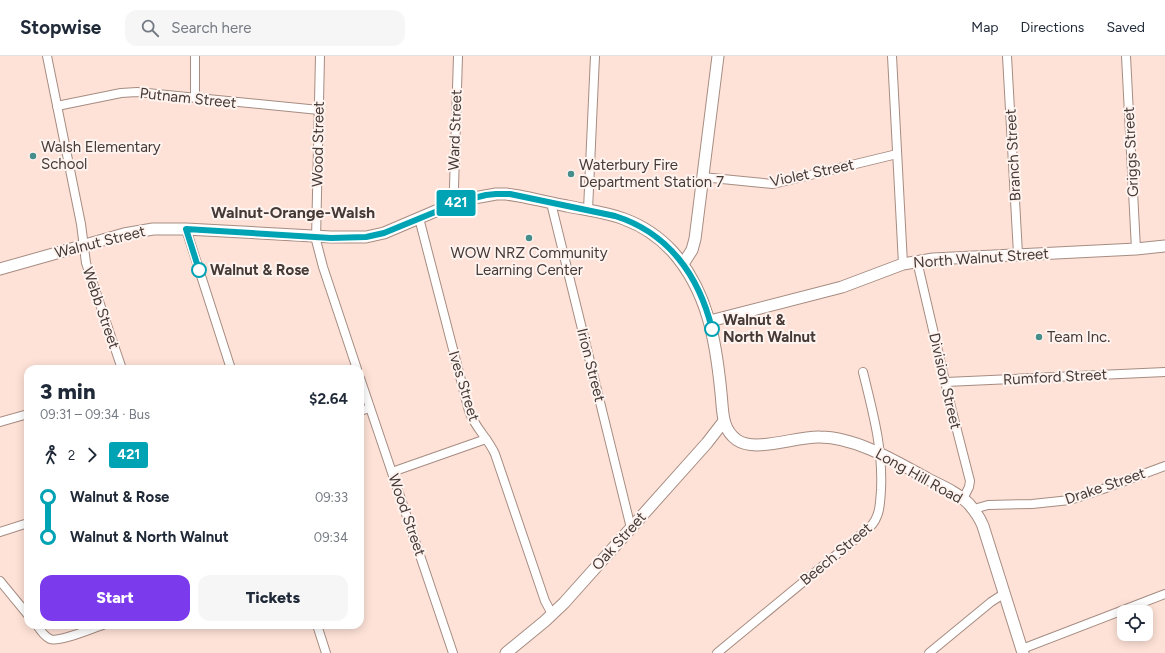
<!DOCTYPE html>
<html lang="en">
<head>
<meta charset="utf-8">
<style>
	:root { --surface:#fff; --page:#f6f6f7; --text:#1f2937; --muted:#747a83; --line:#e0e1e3; --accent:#7c3aed }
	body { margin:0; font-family:Figtree,sans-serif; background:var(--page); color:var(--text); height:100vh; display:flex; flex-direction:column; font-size:15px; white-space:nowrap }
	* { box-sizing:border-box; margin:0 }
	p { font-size:13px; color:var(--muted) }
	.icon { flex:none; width:22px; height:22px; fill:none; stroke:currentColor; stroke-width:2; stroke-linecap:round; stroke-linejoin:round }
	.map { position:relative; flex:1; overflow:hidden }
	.panel { position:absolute; left:24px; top:309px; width:340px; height:264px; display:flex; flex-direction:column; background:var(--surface); border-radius:12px; box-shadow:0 2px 10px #0003 }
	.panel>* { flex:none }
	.badge { padding:0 8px; border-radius:3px; font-size:14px; line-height:26px }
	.tools { position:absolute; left:1117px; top:549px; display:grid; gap:8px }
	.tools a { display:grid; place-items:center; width:36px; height:36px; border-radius:8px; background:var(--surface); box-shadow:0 2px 10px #0003; font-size:20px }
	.map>.badge { position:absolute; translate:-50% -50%; box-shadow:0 0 0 2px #fff }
	.legs { display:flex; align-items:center; gap:6px; height:44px; padding:0 16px; font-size:13px }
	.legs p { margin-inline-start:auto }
	.headline { display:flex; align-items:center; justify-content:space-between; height:68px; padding:0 16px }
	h1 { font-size:22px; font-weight:800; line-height:30px }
	.primary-button { display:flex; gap:8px; margin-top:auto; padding:8px 16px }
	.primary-button a { flex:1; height:46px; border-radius:12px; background:var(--accent); color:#fff; font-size:16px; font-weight:800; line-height:46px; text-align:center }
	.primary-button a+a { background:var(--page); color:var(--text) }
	ul { padding:0 16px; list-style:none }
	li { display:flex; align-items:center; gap:14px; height:40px; font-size:15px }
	li i { display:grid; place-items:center; width:6px; height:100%; margin:0 5px; background:currentColor }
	li i::after { content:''; width:10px; height:10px; margin:-5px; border:3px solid; border-radius:50%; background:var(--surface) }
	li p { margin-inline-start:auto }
	li:first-child i { background:linear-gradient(#0000 50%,currentColor 0) }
	li:last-child i { background:linear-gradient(currentColor 50%,#0000 0) }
	header { display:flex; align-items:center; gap:24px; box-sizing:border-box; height:56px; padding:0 20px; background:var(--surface); border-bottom:1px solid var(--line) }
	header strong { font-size:19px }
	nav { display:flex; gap:22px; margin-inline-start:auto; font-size:14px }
	.search { width:280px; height:36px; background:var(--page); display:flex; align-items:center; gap:10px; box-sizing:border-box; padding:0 14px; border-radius:12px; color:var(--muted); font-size:15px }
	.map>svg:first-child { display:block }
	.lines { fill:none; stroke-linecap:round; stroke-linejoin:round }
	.street-casing { stroke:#a68c82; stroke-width:10 }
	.secondary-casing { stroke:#a68c82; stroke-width:13 }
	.street { stroke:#fff; stroke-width:8 }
	.secondary { stroke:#fff; stroke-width:11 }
	.line-1-casing { stroke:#fff; stroke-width:9 }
	.line-1 { stroke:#00a3b4; stroke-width:6 }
	.poi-dot { fill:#468e8b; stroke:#fff3ef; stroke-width:1.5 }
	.stop-1-dot { fill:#fff; stroke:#00a3b4; stroke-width:2 }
	.labels { text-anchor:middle; stroke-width:4; stroke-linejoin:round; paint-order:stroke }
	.street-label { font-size:15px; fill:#453a36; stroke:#fff3ef }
	.poi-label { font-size:15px; fill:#453a36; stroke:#fff3ef; text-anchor:start }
	.stop-label { font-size:15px; font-weight:bold; fill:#453a36; stroke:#fff3ef; text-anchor:start }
	.neighbourhood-label { font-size:16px; font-weight:bold; fill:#453a36; stroke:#fff3ef }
</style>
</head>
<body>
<header>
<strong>Stopwise</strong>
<div class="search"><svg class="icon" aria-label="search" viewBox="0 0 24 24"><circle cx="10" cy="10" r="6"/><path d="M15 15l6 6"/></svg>Search here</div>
<nav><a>Map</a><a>Directions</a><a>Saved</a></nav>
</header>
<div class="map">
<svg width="1165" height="597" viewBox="0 0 1165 597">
	<rect width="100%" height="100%" fill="#fee2d7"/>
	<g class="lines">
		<!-- street casing -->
		<g class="street-casing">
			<g id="street">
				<path d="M47,0L81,168L86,207L122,313"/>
				<path d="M320,0L316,184L323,211L357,313"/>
				<path d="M892,0L903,208"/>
				<path d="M1007,0L1018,198"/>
				<path d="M1126,0L1136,193"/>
				<path d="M195,42V0"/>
				<path d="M57,50L121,37L137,36L319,54"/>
				<path d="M702,121L773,128L897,98"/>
				<path d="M457,147L454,131L458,0"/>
				<path d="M551,147L631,472"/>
				<path d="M588,154L595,0"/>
				<path d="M419,162L469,355C475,372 488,382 495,398L545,545L552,558"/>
				<path d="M186,173L231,313"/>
				<path d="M917,205L951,351L970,425L969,431L963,443"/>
				<path d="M360,322L453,597"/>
				<path d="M946,326L1165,316"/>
				<path d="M360,355L370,352"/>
				<path d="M0,366L28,358"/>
				<path d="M392,416L486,383"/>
				<path d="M974,453L988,449L1032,448L1070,444L1103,433L1165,410"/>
				<path d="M0,476L28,467"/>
				<path d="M0,525L28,559"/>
				<path d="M37,569C40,574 44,580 50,583C58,587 93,572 103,569"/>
				<path d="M317,569L326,597"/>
				<path d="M1022,593L1165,538"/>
				<path d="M717,597L870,471C880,461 880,448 881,434C883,392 873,357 863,316"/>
				<path d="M929,597L991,546L1005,537"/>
			</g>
		</g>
		<!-- secondary casing -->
		<g class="secondary-casing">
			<g id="secondary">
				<path d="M683,208L692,194L695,183L718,0"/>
				<path d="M0,213L124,178L153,173H186L331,181H366L384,177L445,151L474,142L496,138H506L519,140C535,143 551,147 567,150C586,154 606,156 624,163C643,170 659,181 672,195C708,235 716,286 721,337C723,354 721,373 737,384C756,397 796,380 820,381C856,381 897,406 928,423C942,430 958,437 969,448C975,455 980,462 983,470L1023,597"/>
				<path d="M710,265L842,231L903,208L933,203L1136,193L1165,190"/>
				<path d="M506,597L545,565L564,547L707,387L724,365"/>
			</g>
		</g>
		<!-- street -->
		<use href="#street" class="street"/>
		<!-- secondary -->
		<use href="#secondary" class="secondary"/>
	</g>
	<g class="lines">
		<!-- line-1 casing -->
		<g class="line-1-casing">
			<path id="line-1" d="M199,214L186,173L331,182L366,181L384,177L462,145L486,139L496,138H510L615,160C669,177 699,220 712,273"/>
		</g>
		<!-- line-1 -->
		<use href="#line-1" class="line-1"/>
	</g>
	<!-- markers -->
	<g class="poi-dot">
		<circle cx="33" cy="100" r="4"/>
		<circle cx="571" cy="118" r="4"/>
		<circle cx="529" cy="182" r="4"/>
		<circle cx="1039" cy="281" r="4"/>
	</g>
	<g class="stop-1-dot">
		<circle cx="199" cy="214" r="7"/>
		<circle cx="712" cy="273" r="7"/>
	</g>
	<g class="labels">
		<!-- street labels -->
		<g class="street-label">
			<text transform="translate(188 42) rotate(6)" y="5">Putnam Street</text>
			<text transform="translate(455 74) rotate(-88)" y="5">Ward Street</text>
			<text transform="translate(318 88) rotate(-89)" y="5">Wood Street</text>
			<text transform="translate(1131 96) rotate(-93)" y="5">Griggs Street</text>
			<text transform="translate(1013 99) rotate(-93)" y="5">Branch Street</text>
			<text transform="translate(812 117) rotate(-12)" y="5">Violet Street</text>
			<text transform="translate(100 186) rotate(-14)" y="5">Walnut Street</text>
			<text transform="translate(981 202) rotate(-4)" y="5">North Walnut Street</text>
			<text transform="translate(101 252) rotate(71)" y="5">Webb Street</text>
			<text transform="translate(591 309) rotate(76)" y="5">Irion Street</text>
			<text transform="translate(1055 321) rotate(-3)" y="5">Rumford Street</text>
			<text transform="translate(945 325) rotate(77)" y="5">Division Street</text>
			<text transform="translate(464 330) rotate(73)" y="5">Ives Street</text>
			<text transform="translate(919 420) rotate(29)" y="5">Long Hill Road</text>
			<text transform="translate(1105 430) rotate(-19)" y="5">Drake Street</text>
			<text transform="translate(407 459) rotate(71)" y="5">Wood Street</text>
			<text transform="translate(619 485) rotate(-48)" y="5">Oak Street</text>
			<text transform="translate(836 498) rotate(-40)" y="5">Beech Street</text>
		</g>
		<!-- poi labels -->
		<g class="poi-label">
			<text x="41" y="96">Walsh Elementary<tspan x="41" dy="17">School</tspan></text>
			<text x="579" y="114">Waterbury Fire<tspan x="579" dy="17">Department Station 7</tspan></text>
			<text x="529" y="202" text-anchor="middle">WOW NRZ Community<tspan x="529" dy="17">Learning Center</tspan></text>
			<text x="1047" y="286">Team Inc.</text>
		</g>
		<!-- stop labels -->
		<g class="stop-label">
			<text x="210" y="219">Walnut &amp; Rose</text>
			<text x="723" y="269">Walnut &amp;<tspan x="723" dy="17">North Walnut</tspan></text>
		</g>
		<!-- neighbourhood labels -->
		<g class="neighbourhood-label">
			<text x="293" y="162">Walnut-Orange-Walsh</text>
		</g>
	</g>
</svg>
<div class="tools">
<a><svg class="icon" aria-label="locate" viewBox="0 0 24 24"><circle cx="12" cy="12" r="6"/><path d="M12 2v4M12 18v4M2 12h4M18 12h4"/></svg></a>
</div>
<b class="badge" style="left:456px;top:147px;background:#00a3b4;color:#fff">421</b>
<section class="panel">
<div class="headline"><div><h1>3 min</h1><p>09:31 – 09:34 · Bus</p></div><b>$2.64</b></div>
<div class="legs"><svg class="icon" aria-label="walk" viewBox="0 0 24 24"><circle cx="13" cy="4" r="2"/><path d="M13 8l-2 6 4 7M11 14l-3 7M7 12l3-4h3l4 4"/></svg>2<svg class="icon" aria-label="forward" viewBox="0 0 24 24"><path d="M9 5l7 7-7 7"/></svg><b class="badge" style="background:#00a3b4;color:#fff">421</b></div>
<ul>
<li><i style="color:#00a3b4"></i><b>Walnut &amp; Rose</b><p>09:33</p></li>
<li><i style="color:#00a3b4"></i><b>Walnut &amp; North Walnut</b><p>09:34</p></li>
</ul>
<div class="primary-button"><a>Start</a><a>Tickets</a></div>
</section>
</div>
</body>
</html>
